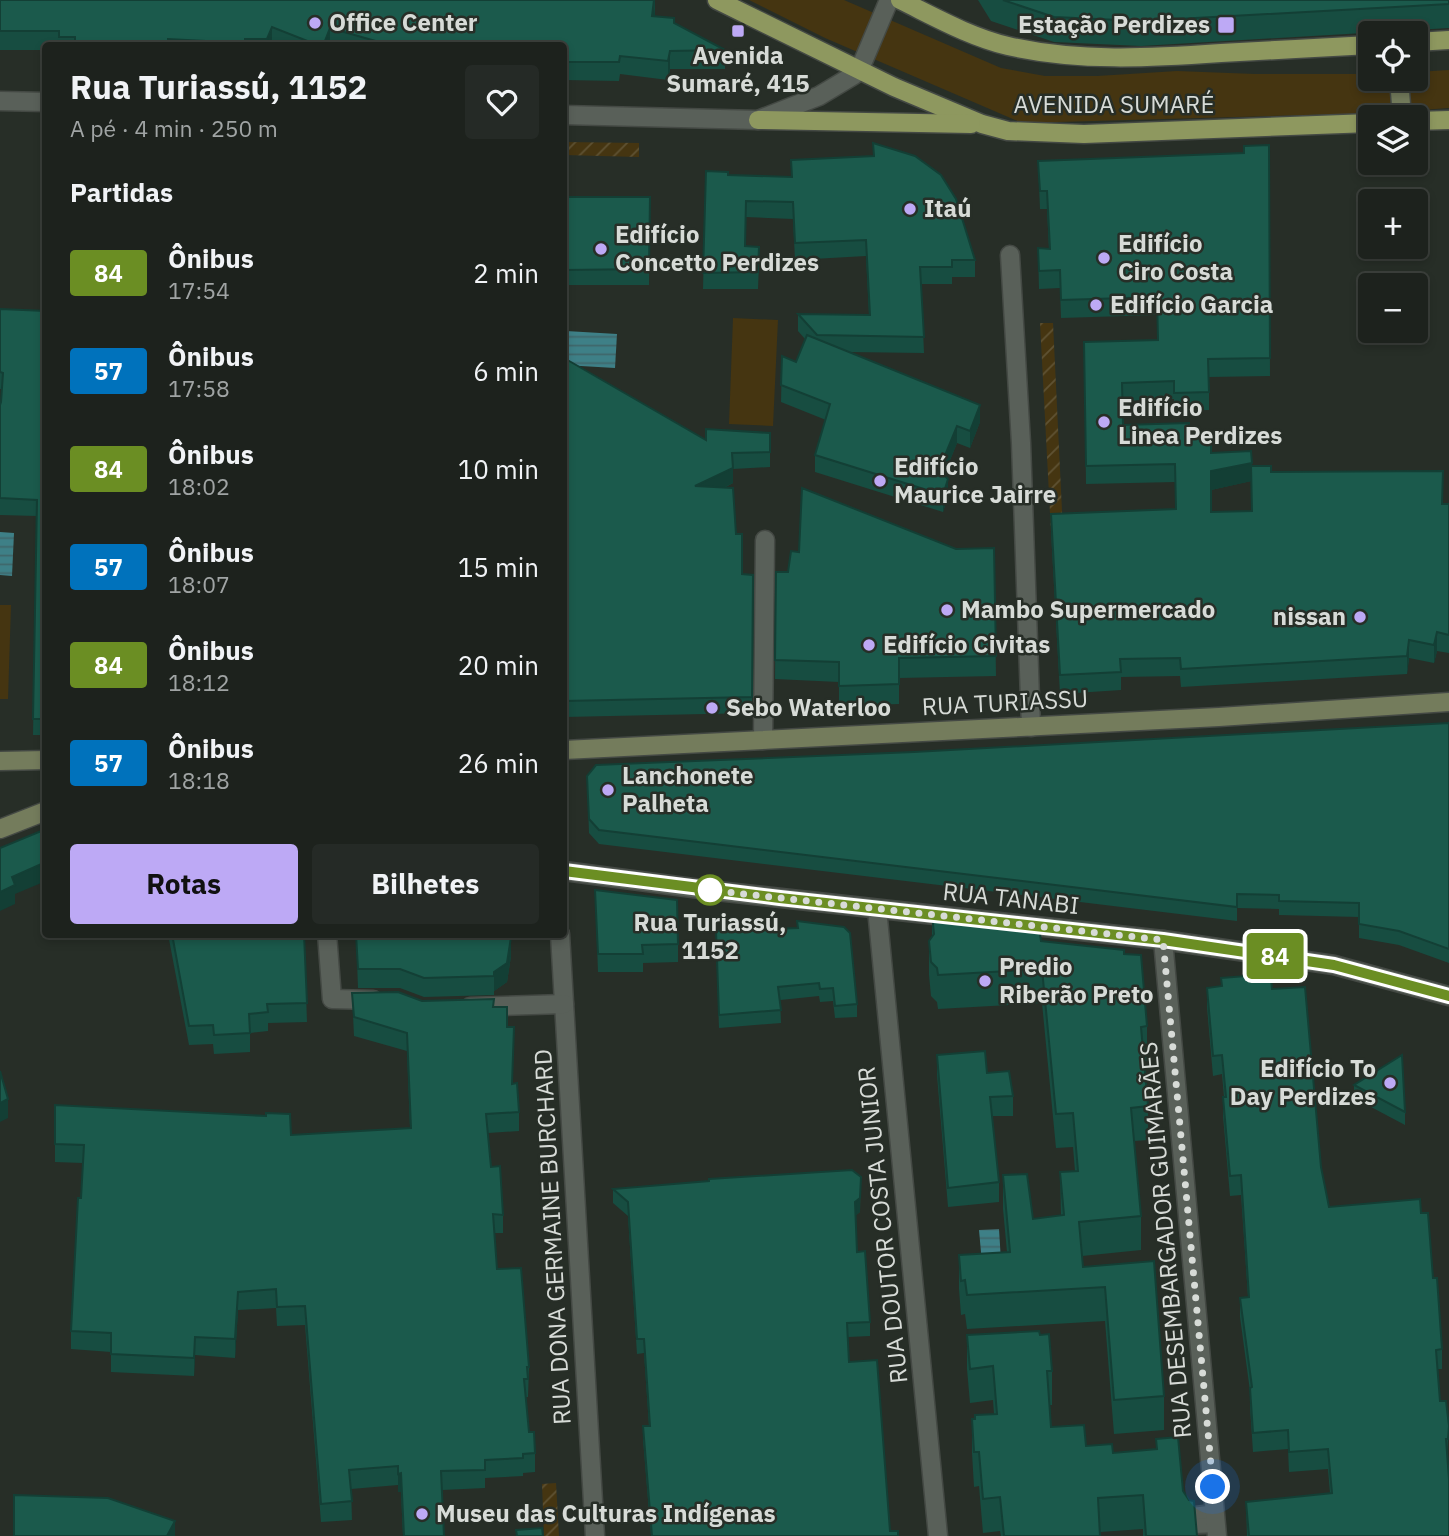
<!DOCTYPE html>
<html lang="pt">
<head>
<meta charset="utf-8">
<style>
	:root { --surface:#1d221d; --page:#252a26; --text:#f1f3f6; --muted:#a0a4a4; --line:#3b3f3b; --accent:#bda9f5 }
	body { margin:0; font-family:"IBM Plex Sans",sans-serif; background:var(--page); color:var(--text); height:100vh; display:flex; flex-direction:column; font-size:26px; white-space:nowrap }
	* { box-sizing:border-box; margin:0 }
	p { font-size:23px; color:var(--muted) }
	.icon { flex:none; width:38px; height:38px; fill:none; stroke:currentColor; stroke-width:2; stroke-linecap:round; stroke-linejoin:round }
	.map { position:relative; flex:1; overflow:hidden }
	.details { position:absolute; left:42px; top:42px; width:525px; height:896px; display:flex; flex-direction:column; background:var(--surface); border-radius:7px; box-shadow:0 4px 10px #0003,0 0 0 2px var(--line) }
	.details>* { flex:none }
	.badge { padding:0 14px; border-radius:5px; font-size:24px; line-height:46px }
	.controls { position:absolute; left:1358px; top:21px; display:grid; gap:14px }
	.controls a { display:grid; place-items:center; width:70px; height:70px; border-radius:7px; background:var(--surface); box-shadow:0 4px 10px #0003,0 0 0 2px var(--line); font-size:35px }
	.you { position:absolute; width:35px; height:35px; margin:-18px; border:5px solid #fff; border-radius:50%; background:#1a73e8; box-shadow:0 0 0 10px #1a73e833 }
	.map>.badge { position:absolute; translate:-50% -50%; box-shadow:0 0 0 4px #fff }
	h2 { padding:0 28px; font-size:26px; line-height:63px }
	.round { display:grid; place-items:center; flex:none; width:74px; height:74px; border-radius:7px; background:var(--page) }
	.overview { display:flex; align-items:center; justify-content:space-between; height:119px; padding:0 28px }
	h1 { font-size:33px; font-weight:700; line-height:52px }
	.button { display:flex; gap:14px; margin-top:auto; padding:14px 28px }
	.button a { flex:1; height:80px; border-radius:7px; background:var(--accent); color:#111; font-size:28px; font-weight:700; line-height:80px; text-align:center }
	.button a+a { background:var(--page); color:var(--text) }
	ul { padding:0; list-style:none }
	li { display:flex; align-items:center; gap:21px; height:98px; padding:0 28px }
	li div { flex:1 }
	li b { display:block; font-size:26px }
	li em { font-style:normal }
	li .badge { min-width:77px; font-weight:700; text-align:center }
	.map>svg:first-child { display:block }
	.grass { fill:#453511 }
	.garden { fill:url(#garden-furrows) }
	.water { fill:url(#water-rules) }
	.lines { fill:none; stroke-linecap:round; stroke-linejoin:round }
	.lane-casing { stroke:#444944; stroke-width:18 }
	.street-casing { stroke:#444944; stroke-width:21 }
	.secondary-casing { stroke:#444944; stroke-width:21 }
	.primary-casing { stroke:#444944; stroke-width:21 }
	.lane { stroke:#596059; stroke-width:14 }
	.street { stroke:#596059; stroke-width:18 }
	.secondary { stroke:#747c5c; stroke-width:18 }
	.primary { stroke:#8e985f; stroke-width:18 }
	.wall { fill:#174d41; fill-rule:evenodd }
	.shaded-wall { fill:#133f35 }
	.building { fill:#1b5a4c; stroke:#133f35; stroke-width:2 }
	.line-casing { stroke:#fff; stroke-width:16 }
	.line { stroke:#6b8e23; stroke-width:10 }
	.walk { stroke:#d7dbd7; stroke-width:7; stroke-dasharray:0 12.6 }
	.poi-dot { fill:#bda9f5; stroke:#272e27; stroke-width:2.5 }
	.stop-dot { fill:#fff; stroke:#6b8e23; stroke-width:3.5 }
	.labels { text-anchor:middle; stroke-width:5; stroke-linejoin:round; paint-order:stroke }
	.poi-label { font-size:24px; font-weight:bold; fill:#d7dbd7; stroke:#272e27; text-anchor:start }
	.street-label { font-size:24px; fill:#d7dbd7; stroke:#272e27 }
	.stop-label { font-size:24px; font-weight:bold; fill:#d7dbd7; stroke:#272e27 }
</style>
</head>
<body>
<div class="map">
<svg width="1449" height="1536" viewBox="0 0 1449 1536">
	<defs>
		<pattern id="garden-furrows" width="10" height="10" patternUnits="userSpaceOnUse" patternTransform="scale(1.75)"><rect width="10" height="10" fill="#453511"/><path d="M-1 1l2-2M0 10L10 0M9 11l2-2" fill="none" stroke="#5f5233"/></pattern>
		<pattern id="water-rules" width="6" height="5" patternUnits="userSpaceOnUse" patternTransform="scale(1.75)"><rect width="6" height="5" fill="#3e8087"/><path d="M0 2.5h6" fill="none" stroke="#3f676b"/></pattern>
	</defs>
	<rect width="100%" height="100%" fill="#272e27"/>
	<!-- grass -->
	<g class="grass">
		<path d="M749,0H844L1001,68L1045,76H1097L1177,71L1255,74H1370V79H1416V72L1449,70V108L1381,113L1022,123L825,38Z"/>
		<path d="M733,318L778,320L773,426L729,424Z"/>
		<path d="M0,605H11L8,699H0Z"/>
	</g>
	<!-- garden -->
	<g class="garden">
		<path d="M564,142L639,143V157L564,155Z"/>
		<path d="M1040,323H1053L1063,532H1051Z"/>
		<path d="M556,1483L559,1536H544L542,1484Z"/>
	</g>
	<!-- water -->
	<g class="water">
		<path d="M566,331L617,334L615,368L564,365Z"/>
		<path d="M0,532L14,533L12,576L0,575Z"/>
		<path d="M999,1229L1001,1261L982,1263L979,1230Z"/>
	</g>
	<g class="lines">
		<!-- lane casing -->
		<g class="lane-casing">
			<g id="lane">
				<path d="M1192,1515L1216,1512"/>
				<path d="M1194,1526L1217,1525"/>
			</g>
		</g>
		<!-- street casing -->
		<g class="street-casing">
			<g id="street">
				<path d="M0,101L46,102"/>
				<path d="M564,115L758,120L819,96L854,75L862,64L889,0"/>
				<path d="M1010,255L1021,443L1031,727"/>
				<path d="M763,740L765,540"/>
				<path d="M564,871L708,890L1163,940L1334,965L1449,996"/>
				<path d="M877,909L938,1536"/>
				<path d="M327,934L332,999L373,1000"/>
				<path d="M560,934L595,1536"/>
				<path d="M1163,940L1217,1536"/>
				<path d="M470,1007L564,1004"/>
			</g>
		</g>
		<!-- secondary casing -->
		<g class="secondary-casing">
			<g id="secondary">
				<path d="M1399,79L1402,117"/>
				<path d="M564,750L1219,717L1449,702"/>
				<path d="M0,761L46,760"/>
				<path d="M0,829L46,811"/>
			</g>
		</g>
		<!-- primary casing -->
		<g class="primary-casing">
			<g id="primary">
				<path d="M717,0L894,87L982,124L1008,131L1084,134L1370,123"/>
				<path d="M900,0C935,17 970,37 1008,46C1078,62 1150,58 1221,53C1271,50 1320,48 1370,45"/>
				<path d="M1416,42L1449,40"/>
				<path d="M758,120L971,124"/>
				<path d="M1416,121L1449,120"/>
			</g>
		</g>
		<!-- lane -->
		<use href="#lane" class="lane"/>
		<!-- street -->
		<use href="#street" class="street"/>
		<!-- secondary -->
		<use href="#secondary" class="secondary"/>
		<!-- primary -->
		<use href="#primary" class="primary"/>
	</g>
	<!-- wall -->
	<g class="wall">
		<path d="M0,0H655V16L674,23L725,50V69H670L668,80L620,74L619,81L564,80V46H46V50H0Z"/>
		<path d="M978,0H1449V28L1141,46L1054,42L991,21Z"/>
		<path d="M1269,145L1270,376L1209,377V410L1174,411V399L1122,401L1123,425L1189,437L1211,453L1271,472L1449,504V653L1437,651L1434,663L1409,658L1407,674L1181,687L1180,676L1121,677V690L1060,694L1051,532V514L1176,509L1175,482L1086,484L1084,342L1158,340L1157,315L1061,318L1060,288L1039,289L1038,248L1049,249L1047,209H1040L1038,161L1244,153ZM1251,481L1252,511L1211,512V490Z"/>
		<path d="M791,160L975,260V277H952V284H921L924,353L849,352L980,422L970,448L957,443L944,475L948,496L943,512L815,472V455L826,420L781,402L782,356L796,362L805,339L798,331V314L869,315L866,256L795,260L793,219L746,217V246L759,263L758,289H703L706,171L728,175L791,177Z"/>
		<path d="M564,197H650L649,285H564Z"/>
		<path d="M0,309L46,311V735H33L37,516L0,515V405L1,402L2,389H0Z"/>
		<path d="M564,358L706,440L770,433V467L733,469V483L724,488L736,534L742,574L753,575L752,713L564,717Z"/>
		<path d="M994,548L996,676L899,678V704L839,706V682L775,679L776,572H788L956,549Z"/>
		<path d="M1449,723V963L1399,945L1359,938V917L1279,915V909L1237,908V921L599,844L589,833L587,776L914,752Z"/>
		<path d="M595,890L678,944V962L643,963V972H598Z"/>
		<path d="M932,915L1041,941L1124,954L1147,1026V1061H1144L1148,1106V1140L1134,1141L1141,1216V1250L1082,1256L1083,1267L1154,1261L1164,1396V1430L1114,1434L1105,1321L967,1329L965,1314L961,1315L959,1289V1255L1007,1252L1003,1209V1175L1033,1219L1061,1216L1060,1172L1075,1171L1073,1147L1056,1148L1042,1003L938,1009L937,1002L931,996L929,975V941L932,937Z"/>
		<path d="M797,921L857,1004V1017L835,1018L833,1001L820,1002L819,996L780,1000L781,1023L719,1028L716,943L797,928Z"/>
		<path d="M168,934H304L307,1022L268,1023V1031L250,1033V1052L214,1054L213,1044L189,1045Z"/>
		<path d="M356,934H511V956L507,982L494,991V995L424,997L400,988H358Z"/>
		<path d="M1221,978L1246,980L1272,989L1321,1167L1329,1207L1421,1213L1433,1278L1442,1349V1369H1438L1440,1401L1449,1426L1447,1458L1449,1536H1247L1246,1502L1330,1493L1328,1469L1289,1472L1288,1449L1253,1452L1250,1407V1391L1240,1317V1298L1248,1297L1241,1195L1230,1196L1223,1116L1224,1097L1222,1074L1213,1076L1207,1007V988L1221,986Z"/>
		<path d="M352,993L422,1001L494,1007L507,1027L513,1084L519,1112V1131L488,1133L491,1167L503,1215V1233H494L497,1269L529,1367L528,1397H526L529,1432L535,1453V1472L523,1473V1476L485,1478V1488L442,1490L444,1536H403L401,1492H398V1485L351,1489L352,1520L321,1522L305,1325L277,1326L276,1308L238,1310L235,1358L195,1355L194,1376L111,1372V1352L71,1349V1331L83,1163L55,1162V1105L291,1135L410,1128L407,1051L354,1036Z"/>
		<path d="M937,1055L987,1073L1013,1096V1116H992L999,1182V1202L948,1207L937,1075Z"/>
		<path d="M1354,1085L1405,1112V1125L1354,1098Z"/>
		<path d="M861,1177L860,1212L855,1216L857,1252L870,1322V1336L848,1337L849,1362L890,1531L898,1536H651L643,1440V1426H649L644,1353L637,1354L628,1216L613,1203V1189Z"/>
		<path d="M967,1335L1052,1371V1405H1050L1051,1427L1086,1446L1113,1453L1156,1449V1439L1183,1491L1197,1536H1143V1529L1100,1532V1536H1001L1000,1531L983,1533L979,1486L974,1487L972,1453V1419L994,1414L993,1400L970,1403L967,1369Z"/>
	</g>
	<!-- shaded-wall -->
	<g class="shaded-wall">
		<path d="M654,0L655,14L652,35V16Z"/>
		<path d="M272,27V45L267,46V39Z"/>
		<path d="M330,28V46H323Z"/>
		<path d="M670,51V69L668,80V61Z"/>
		<path d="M980,405V422L970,448V431Z"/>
		<path d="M957,426V443L939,487V470Z"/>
		<path d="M1252,463V481L1211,490V471Z"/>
		<path d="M733,468V483L695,502V486Z"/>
		<path d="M948,479V496L943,512V495Z"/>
		<path d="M1437,632V651L1434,663V645Z"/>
		<path d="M1409,640V658L1407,674V656Z"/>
		<path d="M46,862V881L15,894V904L0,911V892L12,877Z"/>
		<path d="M511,937V956L507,982L494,991V972Z"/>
		<path d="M8,1099V1118L0,1122V1103Z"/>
		<path d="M860,1198V1212L855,1216V1202Z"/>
		<path d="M238,1292V1310L235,1358V1339Z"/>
		<path d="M195,1337V1355L194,1376V1358Z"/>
		<path d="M401,1473V1492H398V1474Z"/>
		<path d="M175,1521V1536H167Z"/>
	</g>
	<!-- building -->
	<g class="building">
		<path d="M0,0H654L652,16L674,18V23L725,50L670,51L668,61L620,56L619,62H564V46H457V43L379,42L330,28L323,46H320L272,27L267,39H245V43L168,39V46H75V37H59V31H0Z"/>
		<path d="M1003,0H1449V4L1141,21L1054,17Z"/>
		<path d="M873,143L915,156L941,175L956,199L975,260H952V267H920L924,337L817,335L798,314L870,315L866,240L795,243L793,202L746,201L745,246L759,247L758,272L703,273L706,171L728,172V175L792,177L791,160L874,156Z"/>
		<path d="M1269,145L1270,358L1208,359L1209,392L1174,393V381L1122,383L1123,425L1189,423V437H1211V453L1251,451L1252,463L1211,471V512L1252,511L1251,466H1271V472L1443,471L1442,504H1449V635L1437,632L1434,645L1409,640L1407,656L1181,669L1180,658L1120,659L1121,672L1060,675L1051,514L1176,509L1175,464L1086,466L1084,342L1158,340L1157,297L1061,300L1060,270L1039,271L1038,248L1050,249L1047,191H1040L1038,161L1244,153V146Z"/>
		<path d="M564,197H650L649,269L564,270Z"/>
		<path d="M0,309L46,311V719H33L37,500L0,498V405L1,402L3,373L0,372Z"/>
		<path d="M807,335L980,405L970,431L957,426L939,470L948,479L943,495L815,455L830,404L781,385L782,356L796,362Z"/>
		<path d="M564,358L706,440V429L770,433V452L732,453L733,468L695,486L733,488L736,534H742V574L753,575L752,697L564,701Z"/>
		<path d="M802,488L956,549L994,548L996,656L899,658V684L839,686V662L775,660L776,572H788L791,551L799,552Z"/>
		<path d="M1449,723V949L1399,931L1359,924V903L1279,901V895L1237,894V907L599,830L589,819L587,776L596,765L914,752Z"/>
		<path d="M46,829V862L12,877L15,885L0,892V848Z"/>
		<path d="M595,890L677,900L678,944L642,945L643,954H598Z"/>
		<path d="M932,915L1039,927L1041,941L1124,950V954L1141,955L1147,1026L1141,1027L1148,1106L1131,1108L1141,1216L1079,1222L1083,1267L1154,1261L1164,1396L1114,1400L1105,1287L967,1295L965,1280L961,1281L959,1255L1010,1252L1003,1175L1027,1174L1033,1219L1064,1215L1060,1172L1078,1171L1073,1113L1056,1114L1042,969L938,975L937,968L931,962L929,941L934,934Z"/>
		<path d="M797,921L844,927L850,933L857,1004L835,1006L833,988L820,989L819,983L778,987L781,1010L719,1015L716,931L798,928Z"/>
		<path d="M172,934H304L307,1003L267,1004L268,1012L249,1014L250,1033L214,1035L213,1025L189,1026Z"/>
		<path d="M356,934H511V937L507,963L494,972V976L424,978L400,969H358Z"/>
		<path d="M1246,976V980L1271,978L1272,989L1305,987L1321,1167L1329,1207L1420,1199L1421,1213H1428L1433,1278H1437L1442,1349L1436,1350L1440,1401H1446L1449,1426L1448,1439H1446L1449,1479V1536H1249L1246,1502L1332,1493L1328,1449L1289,1452L1288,1430L1253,1433L1250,1388L1252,1387L1240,1298L1249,1297L1241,1175L1230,1176L1223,1097H1226L1222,1055L1213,1056L1207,988L1222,986L1221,978Z"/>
		<path d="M398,992L422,1001L494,999L493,1007H507V1027H514L512,1084L517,1083L519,1112L486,1114L491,1167L500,1166L503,1215L493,1214L497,1269L521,1268L529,1367H527L528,1379H524L529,1432H534L535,1453L523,1454V1458L485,1460V1470L441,1471L444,1536H404L401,1473L398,1474V1466L349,1470L352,1501L321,1504L305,1306L277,1307L276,1289L238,1292L235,1339L195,1337L194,1358L111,1354V1333L71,1331L78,1198H81L84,1145L55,1144V1105L266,1116V1113L290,1114L291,1135L411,1128L407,1033L354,1017L352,993Z"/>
		<path d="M985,1051L987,1073L1009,1071L1013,1096L990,1097L999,1182L948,1188L937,1055Z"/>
		<path d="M1402,1055L1405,1112L1354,1085Z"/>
		<path d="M0,1071L8,1099L0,1103Z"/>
		<path d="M852,1170L861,1177L860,1198L855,1202L857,1252L865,1251L870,1322L847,1323L849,1362L877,1360L890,1531H898V1536H652L643,1426H650L644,1339H637L628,1202L613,1189L709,1181V1179Z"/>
		<path d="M1039,1331L1040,1335L1049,1334L1052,1371H1047L1051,1427L1084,1425L1086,1446L1112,1444L1113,1453L1157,1449L1156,1439L1178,1437L1183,1491L1189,1500L1194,1501L1197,1536H1146L1143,1495L1098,1498L1100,1536H1004L1000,1497L983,1499L979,1452H974L972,1419H975V1415L997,1414L993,1366L970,1369L967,1335Z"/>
		<path d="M14,1495L108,1498L175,1521L167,1536H14Z"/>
		<path d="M542,1528L543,1536H517L516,1530Z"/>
	</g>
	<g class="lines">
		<!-- line casing -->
		<g class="line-casing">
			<path id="line" d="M564,871L780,898L1163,940L1334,965L1449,996"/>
		</g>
		<!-- line -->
		<use href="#line" class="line"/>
		<!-- walk -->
		<path class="walk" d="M710,890H708L1163,940L1213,1487"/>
	</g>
	<!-- markers -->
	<g class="poi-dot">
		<circle cx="315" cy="23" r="7"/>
		<rect x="1217" y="16" width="18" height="18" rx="3.5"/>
		<rect x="731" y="24" width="14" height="14" rx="3.5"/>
		<circle cx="910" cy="209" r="7"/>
		<circle cx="601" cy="249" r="7"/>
		<circle cx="1104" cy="258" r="7"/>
		<circle cx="1096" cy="305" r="7"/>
		<circle cx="1104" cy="422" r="7"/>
		<circle cx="880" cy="481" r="7"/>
		<circle cx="947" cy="610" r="7"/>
		<circle cx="1360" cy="617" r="7"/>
		<circle cx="869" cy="645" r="7"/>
		<circle cx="712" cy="708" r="7"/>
		<circle cx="608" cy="790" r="7"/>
		<circle cx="985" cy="981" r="7"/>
		<circle cx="1390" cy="1083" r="7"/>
		<circle cx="422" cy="1514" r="7"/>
	</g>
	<circle class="stop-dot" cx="710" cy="890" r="14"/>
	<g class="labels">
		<!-- poi labels -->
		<g class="poi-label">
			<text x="329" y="31">Office Center</text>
			<text x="1210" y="33" text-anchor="end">Estação Perdizes</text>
			<text x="738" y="64" text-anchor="middle">Avenida<tspan x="738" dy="28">Sumaré, 415</tspan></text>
			<text x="924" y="217">Itaú</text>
			<text x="615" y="243">Edifício<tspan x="615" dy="28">Concetto Perdizes</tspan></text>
			<text x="1118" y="252">Edifício<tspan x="1118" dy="28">Ciro Costa</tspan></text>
			<text x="1110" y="313">Edifício Garcia</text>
			<text x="1118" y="416">Edifício<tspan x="1118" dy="28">Linea Perdizes</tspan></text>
			<text x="894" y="475">Edifício<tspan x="894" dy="28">Maurice Jairre</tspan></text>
			<text x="961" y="618">Mambo Supermercado</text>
			<text x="1346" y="625" text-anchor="end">nissan</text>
			<text x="883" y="653">Edifício Civitas</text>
			<text x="726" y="716">Sebo Waterloo</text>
			<text x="622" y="784">Lanchonete<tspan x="622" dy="28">Palheta</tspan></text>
			<text x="999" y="975">Predio<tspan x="999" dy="28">Riberão Preto</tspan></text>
			<text x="1376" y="1077" text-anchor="end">Edifício To<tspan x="1376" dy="28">Day Perdizes</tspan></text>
			<text x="436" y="1522">Museu das Culturas Indígenas</text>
		</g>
		<!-- street labels -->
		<g class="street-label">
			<text x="1114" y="113">AVENIDA SUMARÉ</text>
			<text transform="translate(1005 703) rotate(-3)" y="8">RUA TURIASSU</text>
			<text transform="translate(1011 899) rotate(6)" y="8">RUA TANABI</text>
			<text transform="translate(883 1225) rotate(-96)" y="8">RUA DOUTOR COSTA JUNIOR</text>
			<text transform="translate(553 1237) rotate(-93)" y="8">RUA DONA GERMAINE BURCHARD</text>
			<text transform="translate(1166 1240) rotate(-95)" y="8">RUA DESEMBARGADOR GUIMARÃES</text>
		</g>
		<!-- stop labels -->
		<g class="stop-label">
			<text x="710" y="931">Rua Turiassú,<tspan x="710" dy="28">1152</tspan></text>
		</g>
	</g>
</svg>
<div class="controls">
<a><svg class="icon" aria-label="locate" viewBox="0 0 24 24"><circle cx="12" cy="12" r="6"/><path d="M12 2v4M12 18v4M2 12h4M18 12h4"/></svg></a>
<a><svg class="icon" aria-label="layers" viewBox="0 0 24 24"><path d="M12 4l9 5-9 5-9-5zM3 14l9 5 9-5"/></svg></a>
<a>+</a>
<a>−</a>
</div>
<div class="you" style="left:1213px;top:1487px"></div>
<b class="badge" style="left:1275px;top:956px;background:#6b8e23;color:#fff">84</b>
<section class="details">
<div class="overview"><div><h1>Rua Turiassú, 1152</h1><p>A pé · 4 min · 250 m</p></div><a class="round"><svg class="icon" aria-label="heart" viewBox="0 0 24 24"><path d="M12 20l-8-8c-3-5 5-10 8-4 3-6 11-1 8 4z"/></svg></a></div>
<h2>Partidas</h2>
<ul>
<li><span class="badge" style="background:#6b8e23;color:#fff">84</span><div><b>Ônibus</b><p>17:54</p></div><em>2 min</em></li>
<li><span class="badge" style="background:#0072bc;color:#fff">57</span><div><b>Ônibus</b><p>17:58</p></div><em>6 min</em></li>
<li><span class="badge" style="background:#6b8e23;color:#fff">84</span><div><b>Ônibus</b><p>18:02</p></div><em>10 min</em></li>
<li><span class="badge" style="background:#0072bc;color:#fff">57</span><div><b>Ônibus</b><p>18:07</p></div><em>15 min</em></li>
<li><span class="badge" style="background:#6b8e23;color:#fff">84</span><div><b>Ônibus</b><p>18:12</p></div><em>20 min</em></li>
<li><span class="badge" style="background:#0072bc;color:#fff">57</span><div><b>Ônibus</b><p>18:18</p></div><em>26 min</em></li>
</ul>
<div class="button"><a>Rotas</a><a>Bilhetes</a></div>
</section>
</div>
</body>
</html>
